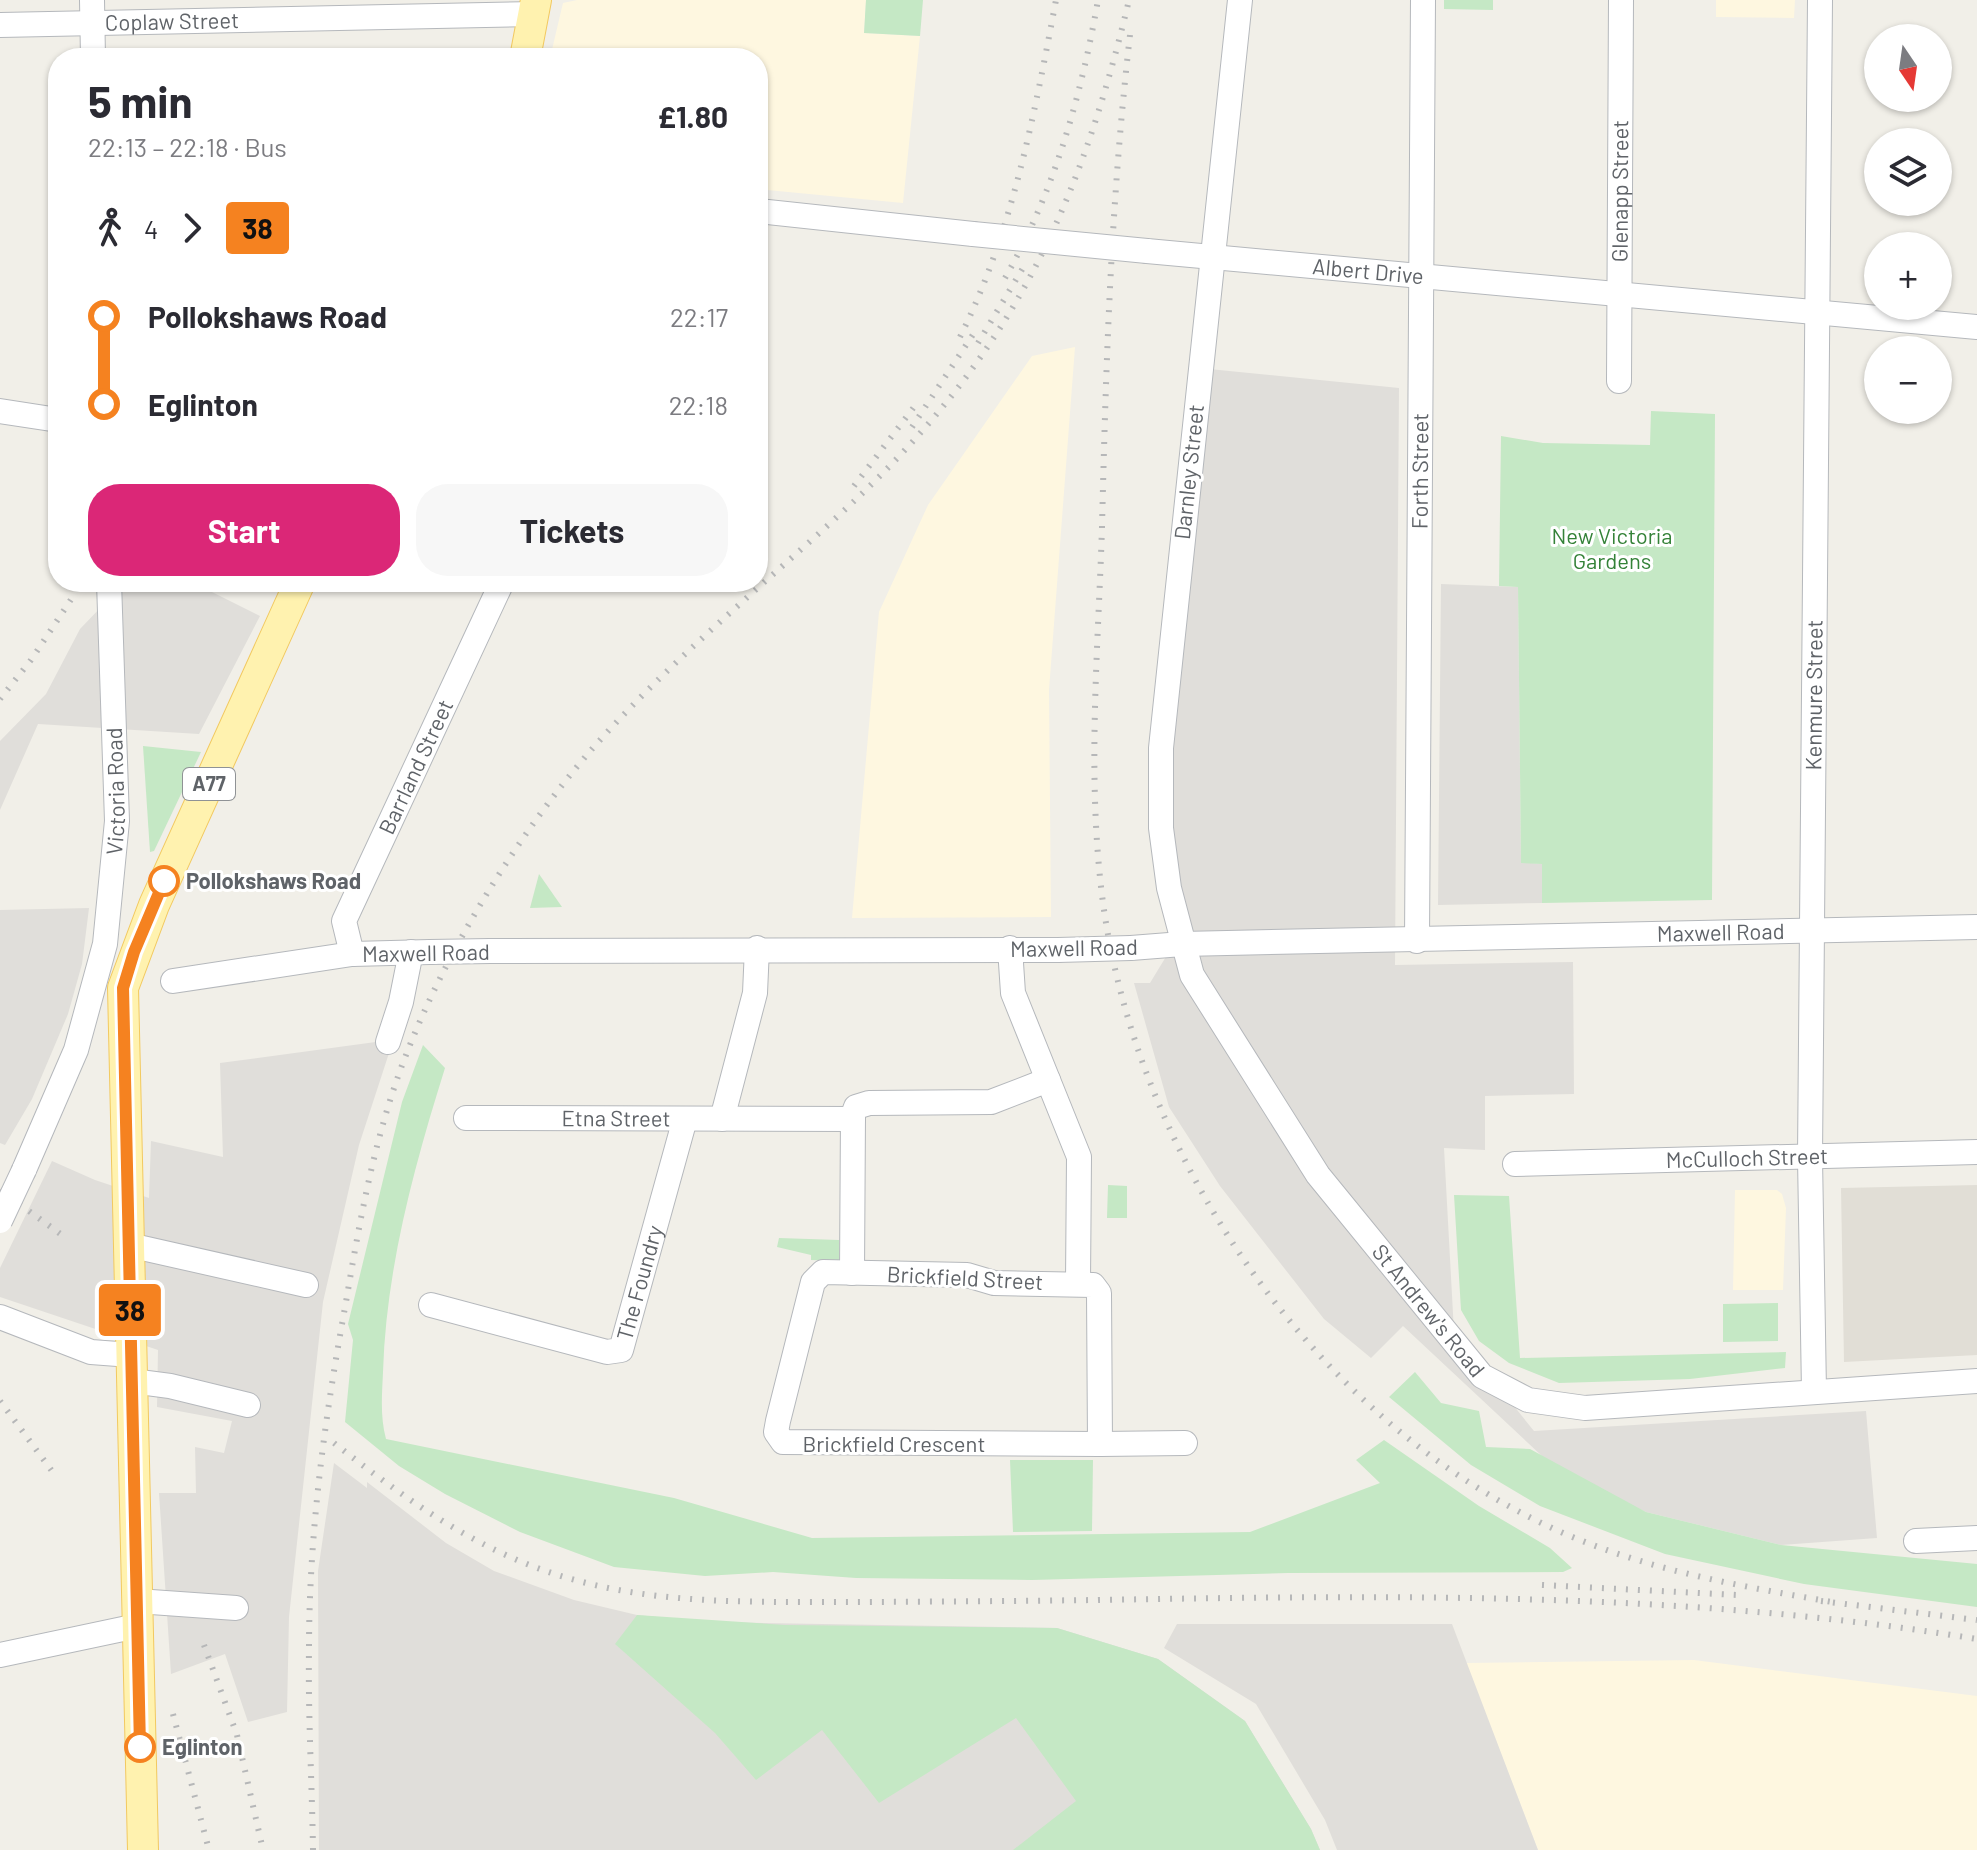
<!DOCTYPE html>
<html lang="en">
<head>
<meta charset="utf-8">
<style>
	:root { --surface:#fff; --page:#f7f7f7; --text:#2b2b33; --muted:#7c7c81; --accent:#db2777 }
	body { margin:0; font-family:Barlow,sans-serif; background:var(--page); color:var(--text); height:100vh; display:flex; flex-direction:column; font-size:30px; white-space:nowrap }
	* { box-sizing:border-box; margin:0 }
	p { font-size:26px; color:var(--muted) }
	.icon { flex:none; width:44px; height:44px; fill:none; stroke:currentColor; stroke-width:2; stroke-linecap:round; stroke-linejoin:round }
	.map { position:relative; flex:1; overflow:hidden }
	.panel { position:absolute; left:48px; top:48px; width:720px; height:544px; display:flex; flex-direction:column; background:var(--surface); border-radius:32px; box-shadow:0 2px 6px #0004 }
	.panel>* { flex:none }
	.badge { padding:0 16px; border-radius:6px; font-size:28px; line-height:52px }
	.needle { width:52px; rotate:167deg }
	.fabs { position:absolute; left:1864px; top:24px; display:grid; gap:16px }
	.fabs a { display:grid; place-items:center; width:88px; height:88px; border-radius:50%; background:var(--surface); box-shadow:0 2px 6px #0004; font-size:40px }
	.map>.badge { position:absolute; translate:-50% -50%; box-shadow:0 0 0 4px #fff }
	.legs { display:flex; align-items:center; gap:12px; height:88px; padding:0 40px; font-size:26px }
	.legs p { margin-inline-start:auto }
	.head { display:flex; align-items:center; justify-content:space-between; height:136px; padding:0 40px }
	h1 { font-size:44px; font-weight:700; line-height:60px }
	.button { display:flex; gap:16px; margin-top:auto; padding:16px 40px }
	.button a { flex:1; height:92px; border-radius:32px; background:var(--accent); color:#fff; font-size:32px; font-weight:700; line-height:92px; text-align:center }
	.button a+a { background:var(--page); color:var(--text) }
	ul { padding:0 40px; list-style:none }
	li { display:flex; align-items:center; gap:28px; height:88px; font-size:30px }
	li i { display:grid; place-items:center; width:12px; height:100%; margin:0 10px; background:currentColor }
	li i::after { content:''; width:20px; height:20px; margin:-10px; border:6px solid; border-radius:50%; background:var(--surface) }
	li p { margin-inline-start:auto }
	li:first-child i { background:linear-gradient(#0000 50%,currentColor 0) }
	li:last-child i { background:linear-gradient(currentColor 50%,#0000 0) }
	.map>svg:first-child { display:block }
	.commercial { fill:#fef7e0 }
	.industrial { fill:#e0deda }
	.education { fill:#e1ded6 }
	.green { fill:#c5e8c5 }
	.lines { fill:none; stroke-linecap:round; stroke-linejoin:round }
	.minor-casing { stroke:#b5b8bc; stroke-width:26 }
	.major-casing { stroke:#f2c960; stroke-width:32 }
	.minor { stroke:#fff; stroke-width:24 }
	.major { stroke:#fff2af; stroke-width:30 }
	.rail { stroke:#b6b7b8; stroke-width:6; stroke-dasharray:2 10; stroke-linecap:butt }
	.minor-bridge-casing { stroke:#b5b8bc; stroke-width:26; stroke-linecap:butt }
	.minor-bridge { stroke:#fff; stroke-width:24 }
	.line-1-casing { stroke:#fff; stroke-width:18 }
	.line-1 { stroke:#f58220; stroke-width:12 }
	.stop-1-dot { fill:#fff; stroke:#f58220; stroke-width:4 }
	.labels { text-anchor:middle; stroke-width:6; stroke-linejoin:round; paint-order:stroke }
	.shield { fill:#fff; stroke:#8f9295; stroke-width:2 }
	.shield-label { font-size:20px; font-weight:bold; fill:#5f6368 }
	.street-label { font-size:22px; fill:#5f6368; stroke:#fff }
	.park-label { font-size:22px; fill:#348238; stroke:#fff }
	.stop-label { font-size:22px; font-weight:bold; fill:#5f6368; stroke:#fff; text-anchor:start }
</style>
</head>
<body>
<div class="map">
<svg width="1977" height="1850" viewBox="0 0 1977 1850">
	<rect width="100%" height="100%" fill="#f1efe8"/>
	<!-- commercial -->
	<g class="commercial">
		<path d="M577,0H866L864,33L920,36L903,203L758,189V58H550L563,3Z"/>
		<path d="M1716,0H1795L1794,18L1716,17Z"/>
		<path d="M1075,347L1049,690L1051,917L852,918L879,612L928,505L1032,356Z"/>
		<path d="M1735,1190H1777L1782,1194L1786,1208L1783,1290H1733Z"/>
		<path d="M1694,1660L1977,1696V1850H1538L1466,1663Z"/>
	</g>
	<!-- industrial -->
	<g class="industrial">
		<path d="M1209,369L1399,388L1395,965L1573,962L1574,1094L1485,1096V1150L1444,1148L1454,1332L1534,1431L1866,1411L1877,1538L1781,1545L1646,1512L1558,1471L1403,1326L1371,1358L1324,1319L1220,1186L1169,1107L1134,983H1150L1184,927L1162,829Z"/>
		<path d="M125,582H174L202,587L260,616L199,734L38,724L0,810V741L46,694L80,629Z"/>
		<path d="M1441,584L1518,587L1521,862L1542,864V903L1438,905Z"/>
		<path d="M89,908L82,964L68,1014L32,1099L5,1145L0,1143V910Z"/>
		<path d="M383,1041L390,1050L359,1145L323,1302L289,1617L287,1712L248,1722L225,1654L171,1674L159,1493H196L195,1447L224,1453L232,1421L157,1407L158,1350L0,1297V1268L52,1161L95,1180L149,1198L151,1141L223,1157L220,1063Z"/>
		<path d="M334,1463L367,1488V1482L446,1543L494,1571L574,1600L637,1615L708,1622L1057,1628L1158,1659L1245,1721L1311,1829L1320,1850H319L318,1571Z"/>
		<path d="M1177,1624H1452L1538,1850H1337L1325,1820L1256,1704L1164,1648Z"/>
	</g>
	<!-- education -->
	<path class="education" d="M1977,1185V1355L1844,1362L1841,1188Z"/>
	<!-- green -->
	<g class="green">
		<path d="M866,0H923L920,36L864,33Z"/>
		<path d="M1444,0H1493V10L1444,9Z"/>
		<path d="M1651,411L1715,414L1712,900L1542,903V864L1521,863L1518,587L1499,586L1501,436L1543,443L1650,445Z"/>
		<path d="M143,746L201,752L154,851L150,852Z"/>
		<path d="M539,874L562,907L530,908Z"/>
		<path d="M423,1045L445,1068C414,1167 386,1269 383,1372C382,1395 380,1417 386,1439L674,1498L812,1538L1250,1532L1380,1483L1356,1460L1384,1440L1479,1506L1550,1548L1572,1568L1563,1572L1288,1573L1032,1580L856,1578L773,1572L705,1576L614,1567L520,1532L445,1494L399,1466L345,1422L353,1340L348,1324L402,1102Z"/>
		<path d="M1108,1185L1127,1186V1218H1107Z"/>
		<path d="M1454,1195L1509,1196L1520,1358L1786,1352L1785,1368L1690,1379L1559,1383L1509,1363L1479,1341L1461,1310Z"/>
		<path d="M779,1238L839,1240V1261L811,1260V1255L777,1247Z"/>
		<path d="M1778,1303V1341L1723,1342V1304Z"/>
		<path d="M1415,1372L1441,1403L1479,1411L1486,1447L1530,1449L1646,1512L1781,1545L1977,1564V1607L1804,1584L1665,1554L1540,1506L1471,1465L1389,1397Z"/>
		<path d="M1010,1460H1093L1092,1531L1013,1532Z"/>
		<path d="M637,1615L785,1625L1057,1628L1158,1659L1245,1721L1311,1829L1320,1850H1013L1076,1801L1016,1718L879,1803L822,1730L756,1780L715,1733L615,1644Z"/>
	</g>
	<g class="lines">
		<!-- minor casing -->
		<g class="minor-casing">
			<g id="minor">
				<path d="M92,0L93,58"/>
				<path id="s1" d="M1240,0L1161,748V828L1169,888L1192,975L1318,1175L1482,1376L1528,1400L1585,1408L1977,1381"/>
				<path id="s2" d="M0,25L535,14"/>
				<path d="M758,211L973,234"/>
				<path id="s3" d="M1147,251L1977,327"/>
				<path id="s4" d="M1619,381L1621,0"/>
				<path d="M0,411L58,420"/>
				<path id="s5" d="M1417,941L1423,0"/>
				<path d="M1010,948L1013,993L1048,1080"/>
				<path id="s6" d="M1131,948L1182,944L1977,927"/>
				<path d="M490,951L1058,950"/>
				<path id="s7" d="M352,954L344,921L502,582"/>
				<path d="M173,981L352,954L430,952"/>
				<path d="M388,1042L401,1002L411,952"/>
				<path id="s8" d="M466,1118L853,1119"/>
				<path d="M722,1119L755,993L757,948"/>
				<path id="s9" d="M1515,1164L1977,1152"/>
				<path id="s10" d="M24,1170L76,1050L105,944L117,821L109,582"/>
				<path d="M129,1245L306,1285"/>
				<path d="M823,1272L967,1275L994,1283L1093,1285L1099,1293L1100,1444L783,1442L776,1432L778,1421L813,1282Z"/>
				<path d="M852,1273L853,1115L856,1107L869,1103L991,1102L1048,1080L1079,1157L1078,1283"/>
				<path id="s11" d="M431,1305L607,1352L621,1350L685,1119"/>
				<path d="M0,1317L91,1352L131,1355"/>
				<path d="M132,1381L170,1386L248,1405"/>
				<path id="s12" d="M1814,1391L1810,1158L1820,0"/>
				<path d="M1100,1444L1185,1443"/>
				<path d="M1916,1541L1977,1538"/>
				<path d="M137,1601L236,1608"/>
				<path d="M0,1655L137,1626"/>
			</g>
		</g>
		<!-- major casing -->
		<g class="major-casing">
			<g id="major">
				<path d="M525,58L536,0"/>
				<path d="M143,1850L123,988L154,905L300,582"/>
			</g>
		</g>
		<!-- minor -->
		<use href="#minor" class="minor"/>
		<!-- major -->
		<use href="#major" class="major"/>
		<!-- rail -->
		<g class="rail">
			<path d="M1130,35C1111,199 1106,362 1102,527C1098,654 1086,784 1104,910C1142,1171 1327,1436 1575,1538C1658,1572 1745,1587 1832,1602"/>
			<path d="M1005,278C1054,192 1081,97 1098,0"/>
			<path d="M960,337C1013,230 1034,116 1056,0"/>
			<path d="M978,343L1023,268"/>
			<path d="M912,427L978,327"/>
			<path d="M854,486L914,407"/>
			<path d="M0,699L31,660L74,595"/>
			<path d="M0,1190L66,1238"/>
			<path d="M0,1401L52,1471"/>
			<path d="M334,1443C408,1501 482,1555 575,1580C658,1603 742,1602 827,1602C917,1602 1008,1601 1098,1600C1394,1595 1683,1591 1977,1639"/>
			<path d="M1542,1585L1738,1595"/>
			<path d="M1821,1601L1977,1620"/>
			<path d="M204,1645L237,1735L263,1850"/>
			<path d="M173,1714L209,1850"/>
			<path d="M313,1850C312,1783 308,1716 309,1649C309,1532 325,1416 346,1302C360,1219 375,1134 406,1055C447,949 518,834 592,749C667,664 755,592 838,516C1006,363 1077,218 1129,0"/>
		</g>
		<!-- minor-bridge casing -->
		<g class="minor-bridge-casing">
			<g id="minor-bridge">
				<path d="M973,234L1147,251"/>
				<path d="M1058,950L1131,948"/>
				<path d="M430,952L490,951"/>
				<path d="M0,1221L24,1170"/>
			</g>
		</g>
		<!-- minor-bridge -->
		<use href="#minor-bridge" class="minor-bridge"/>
	</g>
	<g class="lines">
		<!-- line-1 casing -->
		<g class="line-1-casing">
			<path id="line-1" d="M140,1747L123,988L134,952L164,881"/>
		</g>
		<!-- line-1 -->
		<use href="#line-1" class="line-1"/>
	</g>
	<!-- markers -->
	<g class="stop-1-dot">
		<circle cx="164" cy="881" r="14"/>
		<circle cx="140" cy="1747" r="14"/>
	</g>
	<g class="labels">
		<!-- shield labels -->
		<rect class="shield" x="183" y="768" width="52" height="32" rx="6"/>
		<g class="shield-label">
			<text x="209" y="791">A77</text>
		</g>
		<!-- street labels -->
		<g class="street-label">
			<text dy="8" stroke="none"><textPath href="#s2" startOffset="172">Coplaw Street</textPath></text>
			<text dy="8" stroke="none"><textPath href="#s4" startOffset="190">Glenapp Street</textPath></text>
			<text dy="8" stroke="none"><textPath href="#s3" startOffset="222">Albert Drive</textPath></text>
			<text dy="8" stroke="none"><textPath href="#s5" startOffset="470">Forth Street</textPath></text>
			<text transform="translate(1189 472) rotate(-84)" y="8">Darnley Street</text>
			<text dy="8" stroke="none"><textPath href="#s12" startOffset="696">Kenmure Street</textPath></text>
			<text dy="8" stroke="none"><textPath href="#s7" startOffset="204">Barrland Street</textPath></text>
			<text dy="8" stroke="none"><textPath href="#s10" startOffset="394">Victoria Road</textPath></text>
			<text dy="8" stroke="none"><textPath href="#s6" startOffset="590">Maxwell Road</textPath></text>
			<text transform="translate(1074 948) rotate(-1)" y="8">Maxwell Road</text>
			<text transform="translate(426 953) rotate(-1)" y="8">Maxwell Road</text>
			<text dy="8" stroke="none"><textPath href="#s8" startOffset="150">Etna Street</textPath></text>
			<text dy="8" stroke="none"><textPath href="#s9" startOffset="232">McCulloch Street</textPath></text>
			<text transform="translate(965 1278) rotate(3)" y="8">Brickfield Street</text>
			<text dy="8" stroke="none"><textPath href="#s11" startOffset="266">The Foundry</textPath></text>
			<text dy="8" stroke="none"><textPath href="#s1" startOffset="1394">St Andrew's Road</textPath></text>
			<text x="894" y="1452">Brickfield Crescent</text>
		</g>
		<!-- park labels -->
		<g class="park-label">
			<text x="1612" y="544">New Victoria<tspan x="1612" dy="25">Gardens</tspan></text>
		</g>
		<!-- stop labels -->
		<g class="stop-label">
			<text x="186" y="889">Pollokshaws Road</text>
			<text x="162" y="1755">Eglinton</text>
		</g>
	</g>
</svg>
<div class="fabs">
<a><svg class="needle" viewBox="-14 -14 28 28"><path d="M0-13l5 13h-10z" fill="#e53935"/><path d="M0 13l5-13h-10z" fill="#7c7c81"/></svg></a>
<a><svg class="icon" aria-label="layers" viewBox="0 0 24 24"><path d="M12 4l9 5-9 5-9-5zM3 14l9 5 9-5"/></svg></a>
<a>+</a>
<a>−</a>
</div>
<b class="badge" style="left:130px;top:1310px;background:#f58220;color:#111">38</b>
<section class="panel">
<div class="head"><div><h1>5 min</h1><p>22:13 – 22:18 · Bus</p></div><b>£1.80</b></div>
<div class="legs"><svg class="icon" aria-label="walk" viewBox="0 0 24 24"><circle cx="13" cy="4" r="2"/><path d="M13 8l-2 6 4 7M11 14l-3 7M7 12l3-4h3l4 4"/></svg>4<svg class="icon" aria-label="forward" viewBox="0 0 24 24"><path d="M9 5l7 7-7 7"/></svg><b class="badge" style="background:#f58220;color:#111">38</b></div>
<ul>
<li><i style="color:#f58220"></i><b>Pollokshaws Road</b><p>22:17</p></li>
<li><i style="color:#f58220"></i><b>Eglinton</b><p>22:18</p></li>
</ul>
<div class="button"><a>Start</a><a>Tickets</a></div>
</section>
</div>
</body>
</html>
